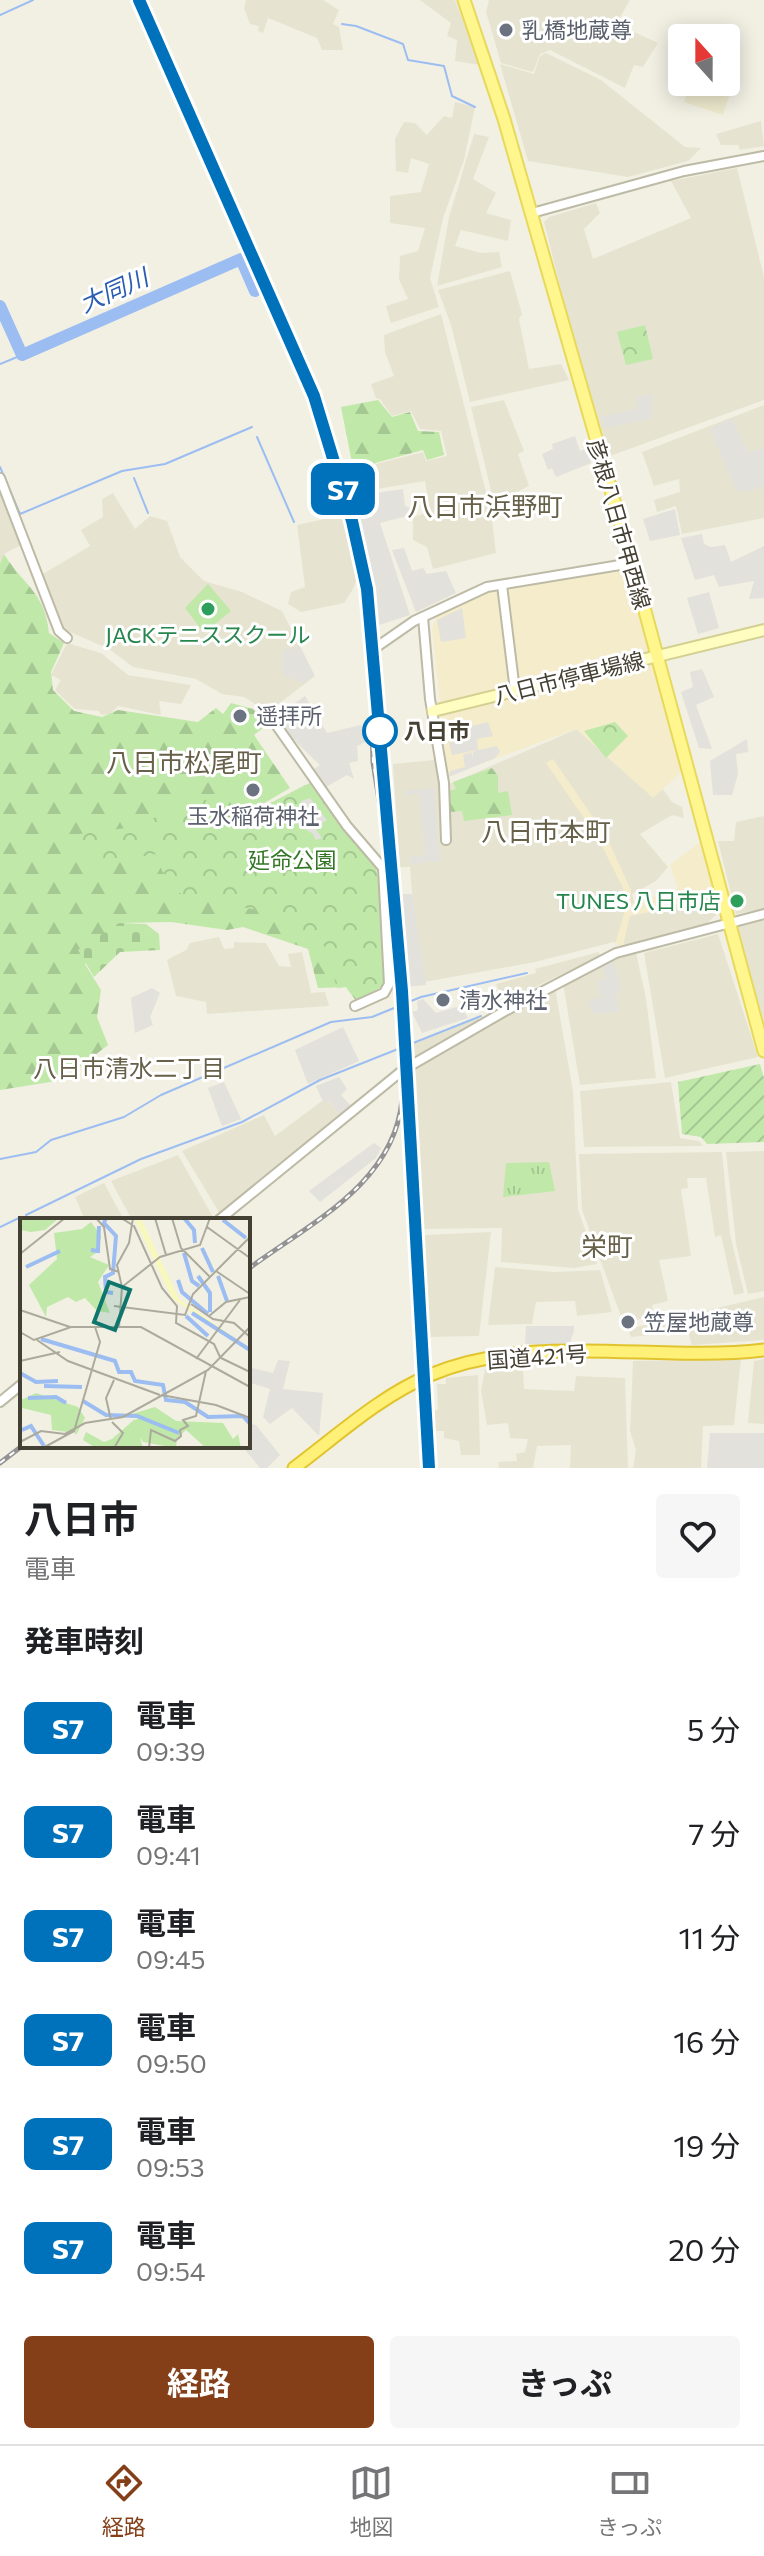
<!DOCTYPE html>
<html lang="ja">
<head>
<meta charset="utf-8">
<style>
	:root { --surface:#fff; --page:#f6f6f6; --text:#202124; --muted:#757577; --line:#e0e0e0; --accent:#843f19 }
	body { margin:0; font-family:Commissioner,"Noto Sans JP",sans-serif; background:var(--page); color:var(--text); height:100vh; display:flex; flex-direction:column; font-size:30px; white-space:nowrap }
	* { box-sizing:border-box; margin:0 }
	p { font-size:26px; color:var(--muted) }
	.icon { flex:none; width:44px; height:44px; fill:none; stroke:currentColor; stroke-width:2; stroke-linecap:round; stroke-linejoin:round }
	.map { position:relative; height:1468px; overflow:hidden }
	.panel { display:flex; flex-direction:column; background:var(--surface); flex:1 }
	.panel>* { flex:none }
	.badge { padding:0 16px; border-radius:12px; font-size:28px; line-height:52px }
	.needle { width:52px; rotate:339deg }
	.tools { position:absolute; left:668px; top:24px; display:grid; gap:16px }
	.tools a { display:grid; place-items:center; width:72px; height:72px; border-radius:8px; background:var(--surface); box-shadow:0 4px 20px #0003; font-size:40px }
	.map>.badge { position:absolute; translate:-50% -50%; box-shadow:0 0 0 4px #fff }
	h2 { padding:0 24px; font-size:30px; line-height:72px }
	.round { display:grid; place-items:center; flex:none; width:84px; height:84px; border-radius:8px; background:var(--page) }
	.overview { display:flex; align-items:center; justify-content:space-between; height:136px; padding:0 24px }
	h1 { font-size:38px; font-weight:700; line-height:60px }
	.button { display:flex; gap:16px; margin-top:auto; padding:16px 24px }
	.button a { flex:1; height:92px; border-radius:8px; background:var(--accent); color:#fff; font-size:32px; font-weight:700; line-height:92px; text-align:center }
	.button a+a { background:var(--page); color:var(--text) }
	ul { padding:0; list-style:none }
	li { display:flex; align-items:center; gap:24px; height:104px; padding:0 24px }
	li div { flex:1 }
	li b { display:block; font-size:30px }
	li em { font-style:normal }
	li .badge { min-width:88px; font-weight:700; text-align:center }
	.tabs { display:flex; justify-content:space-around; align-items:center; height:112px; border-top:2px solid var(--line); background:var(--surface); font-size:22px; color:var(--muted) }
	.tabs a { display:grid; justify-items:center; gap:4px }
	.tabs .active { color:var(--accent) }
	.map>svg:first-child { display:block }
	.residential { fill:#e6e4d0 }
	.commercial { fill:#f5eccc }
	.education { fill:#ece9cc }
	.grass { fill:url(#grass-tufts) }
	.forest { fill:url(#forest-firs) }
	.cemetery { fill:url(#cemetery-stones) }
	.park { fill:url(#park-crowns) }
	.garden { fill:url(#garden-furrows) }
	.pitch { fill:#bfe8a9 }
	.parking { fill:#e2e1db }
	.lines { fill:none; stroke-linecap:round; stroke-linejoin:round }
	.stream { stroke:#9cbdf2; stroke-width:2 }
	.river { stroke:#9cbdf2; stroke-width:12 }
	.tertiary-casing { stroke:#bdbaa5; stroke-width:12 }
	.secondary-casing { stroke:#d4d091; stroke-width:14 }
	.primary-casing { stroke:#e6d95c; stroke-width:15 }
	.trunk-casing { stroke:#e1c42d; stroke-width:15 }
	.tertiary { stroke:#fff; stroke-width:8 }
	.secondary { stroke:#fffdbf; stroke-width:10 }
	.primary { stroke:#fff68e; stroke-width:11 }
	.trunk { stroke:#fff077; stroke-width:11 }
	.rail-casing { stroke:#939393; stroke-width:5 }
	.rail { stroke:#fff; stroke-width:2; stroke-dasharray:6; stroke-linecap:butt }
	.line-casing { stroke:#fff; stroke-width:18 }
	.line { stroke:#0072bc; stroke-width:12 }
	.worship-dot { fill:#6b7280; stroke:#fff; stroke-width:3 }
	.leisure-dot { fill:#2e9e5b; stroke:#fff; stroke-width:3 }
	.stop-dot { fill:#fff; stroke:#0072bc; stroke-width:4 }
	.labels { text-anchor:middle; stroke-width:6; stroke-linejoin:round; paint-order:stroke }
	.worship-label { font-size:22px; fill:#5b616d; stroke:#fff; text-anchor:start }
	.street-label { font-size:22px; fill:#444033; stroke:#fff }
	.leisure-label { font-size:22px; fill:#27864d; stroke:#fff }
	.stop-label { font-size:22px; font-weight:bold; fill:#444033; stroke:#fff; text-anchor:start }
	.park-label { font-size:22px; fill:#337625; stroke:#fff }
	.water-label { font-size:24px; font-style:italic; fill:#2a5cb1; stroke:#fff }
	.neighbourhood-label { font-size:24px; fill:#67614a; stroke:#fff }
	.quarter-label { font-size:26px; fill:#67614a; stroke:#fff }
	.inset-river { fill:none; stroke:#9cbdf2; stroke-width:4 }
	.inset-road { fill:none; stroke:#acaa9d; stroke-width:2 }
	.view { fill:#0f766e; fill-opacity:0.15; stroke:#0f766e; stroke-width:4 }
	.inset-edge { fill:none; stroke:#444033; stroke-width:4 }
</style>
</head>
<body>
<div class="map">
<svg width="764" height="1468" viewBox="0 0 764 1468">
	<defs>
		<pattern id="grass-tufts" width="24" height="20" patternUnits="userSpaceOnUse" patternTransform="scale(2)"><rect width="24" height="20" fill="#bfe8a9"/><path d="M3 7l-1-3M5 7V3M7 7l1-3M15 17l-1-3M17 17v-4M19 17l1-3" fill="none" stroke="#a5c892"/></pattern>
		<pattern id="forest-firs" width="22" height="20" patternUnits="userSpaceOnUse" patternTransform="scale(2)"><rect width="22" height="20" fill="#bfe8a9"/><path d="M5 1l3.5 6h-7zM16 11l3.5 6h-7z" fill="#a5c892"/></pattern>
		<pattern id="cemetery-stones" width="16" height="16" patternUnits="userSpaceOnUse" patternTransform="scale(2)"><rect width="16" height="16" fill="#bfe8a9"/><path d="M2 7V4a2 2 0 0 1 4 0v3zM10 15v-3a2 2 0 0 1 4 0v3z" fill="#a5c892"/></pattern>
		<pattern id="park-crowns" width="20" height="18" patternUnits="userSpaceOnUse" patternTransform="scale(2)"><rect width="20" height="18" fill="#bfe8a9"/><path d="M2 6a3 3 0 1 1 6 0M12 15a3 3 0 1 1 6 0" fill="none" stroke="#a5c892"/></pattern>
		<pattern id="garden-furrows" width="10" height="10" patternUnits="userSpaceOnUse" patternTransform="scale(2)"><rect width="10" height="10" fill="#bfe8a9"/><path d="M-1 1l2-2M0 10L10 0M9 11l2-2" fill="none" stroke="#a5c892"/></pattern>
	</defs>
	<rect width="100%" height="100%" fill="#f2f0e3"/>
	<!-- residential -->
	<g class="residential">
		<path d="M246,0H323L339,10L333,24L339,27L343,50H322L317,38L268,18L263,33L258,31L259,26L250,24L244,8Z"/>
		<path d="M420,0H455L480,65L455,61L457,40L447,36L451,23Z"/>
		<path d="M489,0H630L616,24L658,43L643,67L634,65L625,88L550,50L540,54L533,72L501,63L486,12Z"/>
		<path d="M546,53L601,80L685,147L701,148L688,161L628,177L528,161L500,64L534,74L540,56Z"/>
		<path d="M455,102L475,107L464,160L443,218L430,278L439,307L391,323L386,306L408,299L399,279L400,256L418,251L425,228L390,223V196L421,192L429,164L411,158L408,173L396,171L395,139L404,122L415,123L427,135L444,116L452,118Z"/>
		<path d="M761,121L764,146L740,150L738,145H721L716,134Z"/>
		<path d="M474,134L489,137L473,179L496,193L486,213L511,220L508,241L461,230L455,246L481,253L499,252L502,267L437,286L449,217Z"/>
		<path d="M737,168L764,277V400L610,456L573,337L544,222L549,217L596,203L600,213L584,229L593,259L691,218L671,181Z"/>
		<path d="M510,271L522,314L519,319L529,369L561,364L569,380L470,402L451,325L438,290Z"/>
		<path d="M441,314L491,512L496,553L433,569L427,547L413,540V517L430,512L425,481L359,492L355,480L378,475L376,464L423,452L426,461L447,456L441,431L420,429L411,411L392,416L380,399L376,398L371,384L394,376L385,352L384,335Z"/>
		<path d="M504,400L524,451L518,454L529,486L494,503L471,407Z"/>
		<path d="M764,405V518L682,534L676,506L657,512L654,500L680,492L679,479L654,486L642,452Z"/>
		<path d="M0,490L23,544L4,554L0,564Z"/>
		<path d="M113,493L135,529L150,516L167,521L180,557L204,581L242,592L282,611L315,676L268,712L244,697L222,694L196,679L133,667L109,649L63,629L41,575L90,546L81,530L103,517L102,499Z"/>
		<path d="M347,514L357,579L353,589L344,603L301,612L288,604L291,592L305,587L297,525Z"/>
		<path d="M67,643L101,653L128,675L191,685L181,704L159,701L161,715L118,706L110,714L101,715L99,711L75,709L55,690L61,680L51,675Z"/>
		<path d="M577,729L662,788L672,802L682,807L684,818L672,815L640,834L668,867L656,881L632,894L634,902L650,898L656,912L713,891L717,914L703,927L626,945L614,942L535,962L419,983L410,867H400L393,764L434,760L438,762L442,783L449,784Z"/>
		<path d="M764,816V909L736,914L718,841H734L736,822Z"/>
		<path d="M764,920V1020L736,930L739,925Z"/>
		<path d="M718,934L758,1057L665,1078L644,953Z"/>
		<path d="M219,937L224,949L234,948V942L266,943L279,966L291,967L288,954L302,952L311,993L325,992L329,1006L207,1014L206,1002L176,996L167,960L186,950L190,943Z"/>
		<path d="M599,952L600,956L504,1002L496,984L536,973L535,969Z"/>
		<path d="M636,953L646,998L656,1078L580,1085L563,983L615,959Z"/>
		<path d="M555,988L573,1091L578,1209L597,1264L574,1268L501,1262L502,1228L424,1229L418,1191L413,1070Z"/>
		<path d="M478,1018L482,1022L408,1063L404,1047Z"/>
		<path d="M671,1082L680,1138L699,1141L703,1146L584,1147L580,1091Z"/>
		<path d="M328,1100L341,1117L220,1214L182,1151L264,1115L275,1136L322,1101Z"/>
		<path d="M764,1151V1291L748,1294L736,1244L726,1152Z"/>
		<path d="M722,1152L730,1234L744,1293L734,1295L721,1235L715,1237L706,1178H687L688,1188L681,1189L691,1256L659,1260L668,1301L652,1305L654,1315L633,1321L630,1316L622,1319L582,1210L579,1154Z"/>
		<path d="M178,1155L213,1217L209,1220H132L111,1181Z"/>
		<path d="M104,1183L124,1220H85L75,1197Z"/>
		<path d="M491,1232L479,1336L427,1337L425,1235Z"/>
		<path d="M495,1267L555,1272L600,1270L612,1312L577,1316L575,1301L536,1302L532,1324L488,1325Z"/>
		<path d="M764,1297V1340L692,1345L688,1331L631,1337L628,1329Z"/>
		<path d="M741,1359L734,1425L703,1426L701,1468H633L636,1450L630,1431L633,1361Z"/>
		<path d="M764,1359V1424L748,1423L754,1361Z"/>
		<path d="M523,1368L524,1389L574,1391L576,1376L625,1378L628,1468H570L571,1445L537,1446L533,1468H499L498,1462L517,1461L516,1454L525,1452L528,1439L510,1438L508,1423L487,1425L481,1391L485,1369Z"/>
		<path d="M478,1375L480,1455H461L459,1441L444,1438V1431H431L429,1411L438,1410L437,1384H446V1378Z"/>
	</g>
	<!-- commercial -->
	<g class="commercial">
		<path d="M622,565L627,571L684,770L653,798L576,729L448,776L432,628L436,618L466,596L502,585Z"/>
		<path d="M553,759L606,836L631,890V904L678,889L670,865L702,841L714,887L650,912L630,916L623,946L615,944L624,914L623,888L599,840L546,763Z"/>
	</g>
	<!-- education -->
	<path class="education" d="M691,82H717L732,87L723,115L684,102Z"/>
	<!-- grass -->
	<path class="grass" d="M549,1162L555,1191L503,1197L506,1163Z"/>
	<!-- forest -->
	<g class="forest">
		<path d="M378,400L392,417L410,412L418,431L439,432L444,455L427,460L423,450L375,463L376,474L355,478L341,407Z"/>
		<path d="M4,554C23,585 45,592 49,633L64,643L51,672L53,690L74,711L102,717L118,710L198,722L216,708L223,714L231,703L253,709L267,725L254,735L290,788L261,805L301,858L357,1002L346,987L318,988L308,949L243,927L227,930L171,922L119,923L85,964L101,990L97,1017L108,1045L63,1080L0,1090V564Z"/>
		<path d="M492,768L498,776V793L508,791L512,815L464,821L462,811L450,812L448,791L456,789L453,782Z"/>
	</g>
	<!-- cemetery -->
	<path class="cemetery" d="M119,923L146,924L159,934L160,950L120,952L94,977L78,950Z"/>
	<!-- park -->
	<g class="park">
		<path d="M645,325L653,359L626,365L617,332Z"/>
		<path d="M615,722L628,736L606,758L584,731Z"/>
		<path d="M310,783L376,869L379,879L387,983L357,1002L346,987L337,988L325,947L296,926L257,910L182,895L162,871L156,854L90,866L79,834L142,826L170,807L202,798C248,825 268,802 310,783Z"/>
	</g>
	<!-- garden -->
	<path class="garden" d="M760,1064L764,1078V1142L707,1144L701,1137L682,1134L678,1082Z"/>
	<!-- pitch -->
	<path class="pitch" d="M208,584L231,611L204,633L185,608Z"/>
	<!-- parking -->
	<g class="parking">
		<path d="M652,394V419L604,428L601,417L638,408L636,397Z"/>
		<path d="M732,418L748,452L764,448V486L747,492L736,490L710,429Z"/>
		<path d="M575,436L580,451L586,449L591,463L556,477L552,468L548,470L542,454L553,449L552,444Z"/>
		<path d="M403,489L405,506L411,508V515L380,523L410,615L379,625L353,496Z"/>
		<path d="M675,509L680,535L650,541L643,519Z"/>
		<path d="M702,534L704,544L711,547L725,545L731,562L764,546V598L749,599L754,581L719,587L714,575L695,580L681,538Z"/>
		<path d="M404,548L412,571L423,568L427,574L446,571L456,593L416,612L392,550Z"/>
		<path d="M709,592L719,628L698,634L687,598Z"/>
		<path d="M462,608L466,638L441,642L437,620Z"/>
		<path d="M300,646L314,675L303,683L285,676L282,671L284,650Z"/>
		<path d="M702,669L714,697L696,705L712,749L699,748L681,692L693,687L690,672Z"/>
		<path d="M305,696L327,733L361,725L365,742L357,746L358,761L349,763L354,779L347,775L326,787L313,770L320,765L295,741L302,735L293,742L277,720L279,715Z"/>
		<path d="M488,722L493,736L477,739L478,750L497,746L500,752L495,758L449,777L450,771L465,767L463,755L471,752L473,757V752L477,750L452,755L449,742L469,737L468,727Z"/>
		<path d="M747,739L748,752L736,754L738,774L732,795H713L710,761Z"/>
		<path d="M434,788L440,861L410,864V857L425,855L419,794L405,795V791Z"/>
		<path d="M310,798L327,820L315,828L322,838L316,840L312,833L300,827L293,813L303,808L301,801Z"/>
		<path d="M400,894H412L426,985L405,987Z"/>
		<path d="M613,960L620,982L621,990L616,994L619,1012L592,1014L589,1000L601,997L597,981L606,978L602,965Z"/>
		<path d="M152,988L160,993L150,1017L153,1025L135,1033L131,998Z"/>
		<path d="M423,999L436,1013L460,1006L468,1018L422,1033L412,1012L418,1010L417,1001Z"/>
		<path d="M343,1027L359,1061L308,1084L295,1050Z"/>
		<path d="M339,1077L347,1089L341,1095L352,1107L341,1117L329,1101L324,1104L316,1086Z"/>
		<path d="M224,1082L241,1119L222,1126L208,1088Z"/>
		<path d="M374,1143L381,1148L376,1158L320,1202L309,1191Z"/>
		<path d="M526,1326H574V1331L569,1345L525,1344Z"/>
		<path d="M278,1360L290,1361L283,1389L323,1393L319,1436L292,1408L270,1424L263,1417L270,1389L248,1382V1367L273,1373Z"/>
		<path d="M248,1423L256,1425L280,1455L267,1468H260L242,1446H248Z"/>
		<path d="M710,1433H764V1468H707Z"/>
	</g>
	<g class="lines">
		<!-- stream -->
		<g class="stream">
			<path d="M0,15L33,0"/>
			<path d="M342,24L356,26L403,44L408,60L444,66L452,96L475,107"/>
			<path d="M0,364L22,355"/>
			<path d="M257,437L294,522"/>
			<path d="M0,467L20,514L122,471L165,464L252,427"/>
			<path d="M134,478L148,513"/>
			<path d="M0,1159L36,1152L51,1140L124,1117L161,1095L331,1022L372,1017L421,997L527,973"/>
			<path d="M26,1215L141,1159L242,1122L320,1080L481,1016"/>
			<path d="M0,1227L21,1217"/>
		</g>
		<!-- river -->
		<path class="river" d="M0,306L22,355L241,259L255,291"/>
		<!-- tertiary casing -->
		<g class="tertiary-casing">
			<g id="tertiary">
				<path d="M532,213L684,171L764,156"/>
				<path d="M0,478L59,631L67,638"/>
				<path d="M502,585L515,691"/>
				<path d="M423,617L430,699L444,783L446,840"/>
				<path d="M378,646L414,621L487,587L632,563"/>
				<path d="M272,719L347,826L383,868L389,984L384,993L355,1006"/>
				<path d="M219,1220L403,1070L505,1011L616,953L764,914"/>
				<path d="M0,1402L22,1384"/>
			</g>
		</g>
		<!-- secondary casing -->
		<g class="secondary-casing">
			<path id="secondary" d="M433,711L764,630"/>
		</g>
		<!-- primary casing -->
		<g class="primary-casing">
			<path id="primary" d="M464,0L504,119L632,563L764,1051"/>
		</g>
		<!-- trunk casing -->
		<g class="trunk-casing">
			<path id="trunk" d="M294,1468C338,1435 379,1397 430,1375C535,1331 654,1363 764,1350"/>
		</g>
		<!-- tertiary -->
		<use href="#tertiary" class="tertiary"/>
		<!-- secondary -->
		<use href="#secondary" class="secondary"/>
		<!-- primary -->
		<use href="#primary" class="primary"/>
		<!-- trunk -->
		<use href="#trunk" class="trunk"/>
		<!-- rail casing -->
		<g class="rail-casing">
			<g id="rail">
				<path d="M139,0C175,79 210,158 246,238C288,330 328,423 352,522C383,649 390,776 396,907L429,1468"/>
				<path d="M370,649L373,762L386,844"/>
				<path d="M248,1269C309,1224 394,1184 402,1100"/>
				<path d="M0,1463L22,1446"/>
			</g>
		</g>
		<!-- rail -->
		<use href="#rail" class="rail"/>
	</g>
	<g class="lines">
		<!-- line casing -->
		<g class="line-casing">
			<path id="line" d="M139,0L314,396L352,521L367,589L402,991L429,1468"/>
		</g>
		<!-- line -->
		<use href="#line" class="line"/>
	</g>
	<!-- markers -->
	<g class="worship-dot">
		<circle cx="506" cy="30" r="8"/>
		<circle cx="240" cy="716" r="8"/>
		<circle cx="253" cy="790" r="8"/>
		<circle cx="443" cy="1000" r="8"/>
		<circle cx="628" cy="1322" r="8"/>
	</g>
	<g class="leisure-dot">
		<circle cx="208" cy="609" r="8"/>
		<circle cx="737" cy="901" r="8"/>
	</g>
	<circle class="stop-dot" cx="380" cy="731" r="16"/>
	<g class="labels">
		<!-- worship labels -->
		<g class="worship-label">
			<text x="522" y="38">乳橋地蔵尊</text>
			<text x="256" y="724">遥拝所</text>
			<text x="253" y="824" text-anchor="middle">玉水稲荷神社</text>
			<text x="459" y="1008">清水神社</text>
			<text x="644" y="1330">笠屋地蔵尊</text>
		</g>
		<!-- street labels -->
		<g class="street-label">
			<text transform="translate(619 524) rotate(74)" y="8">彦根八日市甲西線</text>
			<text transform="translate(569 678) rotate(-14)" y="8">八日市停車場線</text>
			<text transform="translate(537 1357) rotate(-4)" y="8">国道421号</text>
		</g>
		<!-- leisure labels -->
		<g class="leisure-label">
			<text x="208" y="643">JACKテニススクール</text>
			<text x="721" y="909" text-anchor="end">TUNES 八日市店</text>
		</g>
		<!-- stop labels -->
		<g class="stop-label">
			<text x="404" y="739">八日市</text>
		</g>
		<!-- park labels -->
		<g class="park-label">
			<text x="292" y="868">延命公園</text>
		</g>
		<!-- water labels -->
		<g class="water-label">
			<text transform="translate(114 291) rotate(-24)" y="8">大同川</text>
		</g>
		<!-- neighbourhood labels -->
		<g class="neighbourhood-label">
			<text x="129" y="1077">八日市清水二丁目</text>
		</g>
		<!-- quarter labels -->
		<g class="quarter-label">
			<text x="485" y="516">八日市浜野町</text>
			<text x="184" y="772">八日市松尾町</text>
			<text x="546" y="841">八日市本町</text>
			<text x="607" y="1256">栄町</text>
		</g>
	</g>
	<!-- overview -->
	<g transform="translate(20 1218)">
		<rect width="230" height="230" fill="#f2f0e3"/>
		<path d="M118,200L148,209L157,220L156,230L123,224L112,206Z" fill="#bfe8a9"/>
		<path d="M0,0H39L25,12L11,14L0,12ZM71,4L81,18L78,34L70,39L89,47L78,64L90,95L77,93L65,80L56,84L48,79L27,89L26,99L9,67L37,41L34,15L62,11ZM16,175L58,189L65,200L56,217L60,224L57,219L55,215L32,212L31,197L2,190L1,182ZM135,189L156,203L203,205L213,221L218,216L221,230H186L166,212L157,220L146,208L112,196ZM115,201L123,230H76L63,222L66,214L84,224L92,221Z" fill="#bfe8a9"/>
		<path d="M114,0L122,3L159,81L217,121L229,133L152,80Z" fill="#f9f8bc"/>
		<path class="inset-river" d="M86,0L84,5L96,18L93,55L85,59L86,74L93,75M164,0L174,12L175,25M203,2L226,20M182,30L193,54M71,32L78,33L79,8M164,35L172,63L179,68M6,49L40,33M178,58L190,75V94M198,58L207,83M158,62L162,74L188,96M172,95L230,132M166,98L188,118M21,121L95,143L99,154H111L115,163L143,167L146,182L165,184L188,199L223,198L230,206M0,155L16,164L38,163M24,168L62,169M8,180L36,179L46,185M63,183L86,197L117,198L159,215M2,212L11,208L24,228"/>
		<path class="inset-road" d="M76,0L84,9L90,51L99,54M101,0L114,8L142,70L157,88L156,105L194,126L200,139M135,0L146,37M152,0L161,30L190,59M187,9L230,40M0,36L45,0M196,53L230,76M102,69L140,39L180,27L190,0M171,86L193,101L214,105L230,119M94,88L165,97L173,76L230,19M0,92L50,109M189,98L206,84L230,79M99,109L102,69L97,47L109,25L113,0M0,114L14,122L51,109H121L230,169M17,122L48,143L140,177M201,140L230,154M176,141L220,82M0,143L40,134M141,177L196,187L230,200M91,202L86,180L94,162M92,204L103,215L94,230M0,224L21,213L45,216L65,205L103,199L188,152L230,109M23,230L54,213L80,124L75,109M129,230L131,212L155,223L161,218L160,212L168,208L163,202L176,198L186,153"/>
		<path class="view" d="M89,64L110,72L95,112L74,104Z"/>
		<rect width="230" height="230" class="inset-edge"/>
	</g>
</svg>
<div class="tools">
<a><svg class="needle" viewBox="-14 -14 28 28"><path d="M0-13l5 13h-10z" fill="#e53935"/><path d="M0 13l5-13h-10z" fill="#757577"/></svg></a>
</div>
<b class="badge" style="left:343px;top:489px;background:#0072bc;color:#fff">S7</b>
</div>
<section class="panel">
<div class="overview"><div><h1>八日市</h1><p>電車</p></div><a class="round"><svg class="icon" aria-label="heart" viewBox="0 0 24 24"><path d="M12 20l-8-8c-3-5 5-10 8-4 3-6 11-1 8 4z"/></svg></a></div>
<h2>発車時刻</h2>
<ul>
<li><span class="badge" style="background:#0072bc;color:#fff">S7</span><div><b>電車</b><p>09:39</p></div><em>5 分</em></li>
<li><span class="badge" style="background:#0072bc;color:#fff">S7</span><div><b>電車</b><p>09:41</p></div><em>7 分</em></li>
<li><span class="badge" style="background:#0072bc;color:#fff">S7</span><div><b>電車</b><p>09:45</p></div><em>11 分</em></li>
<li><span class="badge" style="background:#0072bc;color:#fff">S7</span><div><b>電車</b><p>09:50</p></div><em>16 分</em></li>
<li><span class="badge" style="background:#0072bc;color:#fff">S7</span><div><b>電車</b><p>09:53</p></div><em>19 分</em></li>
<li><span class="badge" style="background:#0072bc;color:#fff">S7</span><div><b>電車</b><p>09:54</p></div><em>20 分</em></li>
</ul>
<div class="button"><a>経路</a><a>きっぷ</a></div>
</section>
<nav class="tabs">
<a class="active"><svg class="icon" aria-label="directions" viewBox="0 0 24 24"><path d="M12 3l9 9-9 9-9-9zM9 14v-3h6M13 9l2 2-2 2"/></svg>経路</a>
<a><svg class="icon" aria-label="map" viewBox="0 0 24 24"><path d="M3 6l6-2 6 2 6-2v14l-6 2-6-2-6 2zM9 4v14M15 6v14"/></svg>地図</a>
<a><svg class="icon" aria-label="tickets" viewBox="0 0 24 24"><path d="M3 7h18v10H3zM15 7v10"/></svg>きっぷ</a>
</nav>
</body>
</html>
